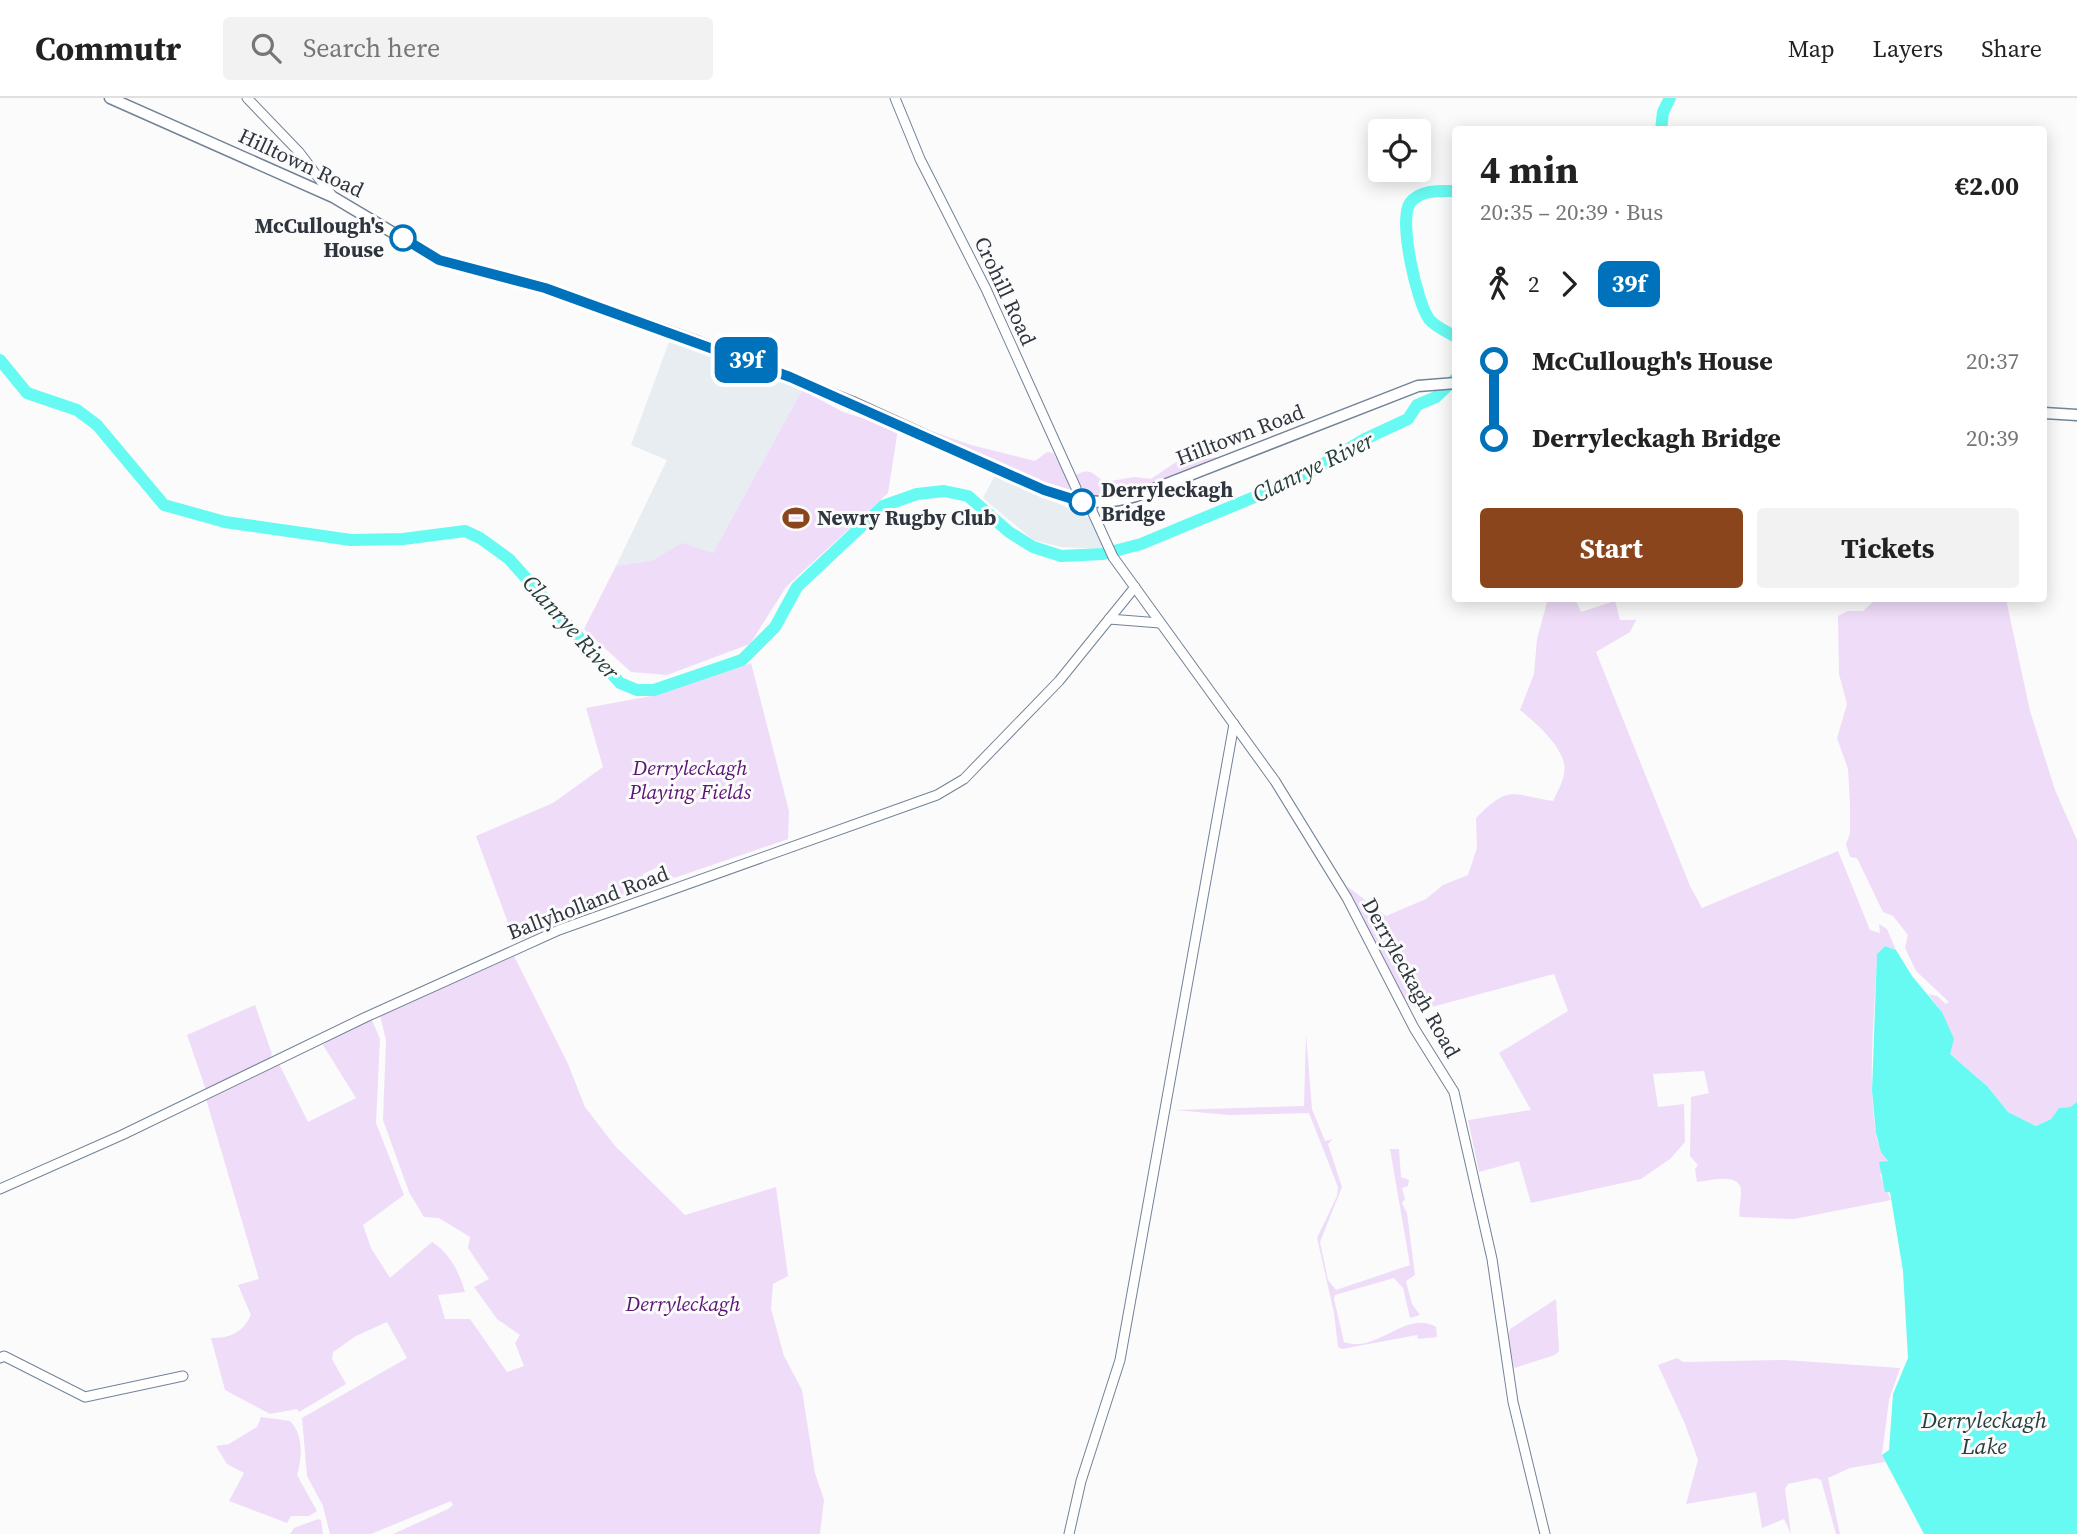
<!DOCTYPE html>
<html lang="en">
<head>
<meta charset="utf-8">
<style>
	:root { --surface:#fff; --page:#f2f2f2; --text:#222; --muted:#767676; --line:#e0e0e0; --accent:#8a451d }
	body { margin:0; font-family:"Source Serif 4",serif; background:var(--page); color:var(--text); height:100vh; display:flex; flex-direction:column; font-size:26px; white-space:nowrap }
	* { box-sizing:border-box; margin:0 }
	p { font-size:23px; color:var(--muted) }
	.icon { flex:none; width:38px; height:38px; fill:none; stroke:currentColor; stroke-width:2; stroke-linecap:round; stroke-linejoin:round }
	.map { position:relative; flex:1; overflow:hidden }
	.side { position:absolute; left:1452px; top:28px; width:595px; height:476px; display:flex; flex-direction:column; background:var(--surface); border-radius:7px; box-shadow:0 4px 18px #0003 }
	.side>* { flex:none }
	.badge { padding:0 14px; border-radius:10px; font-size:24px; line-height:46px }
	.tools { position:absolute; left:1368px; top:21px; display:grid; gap:14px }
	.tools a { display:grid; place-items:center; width:63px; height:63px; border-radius:7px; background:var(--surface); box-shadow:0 4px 18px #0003; font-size:35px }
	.map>.badge { position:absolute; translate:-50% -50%; box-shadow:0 0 0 4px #fff }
	.legs { display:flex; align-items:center; gap:10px; height:77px; padding:0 28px; font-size:23px }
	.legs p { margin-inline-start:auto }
	.head { display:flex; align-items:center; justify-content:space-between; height:119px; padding:0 28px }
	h1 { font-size:38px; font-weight:700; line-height:52px }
	.action { display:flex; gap:14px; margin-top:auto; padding:14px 28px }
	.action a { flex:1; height:80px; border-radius:7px; background:var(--accent); color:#fff; font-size:28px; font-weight:700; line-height:80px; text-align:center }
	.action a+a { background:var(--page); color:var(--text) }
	ul { padding:0 28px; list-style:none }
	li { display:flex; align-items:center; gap:24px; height:77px; font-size:26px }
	li i { display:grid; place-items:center; width:10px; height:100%; margin:0 9px; background:currentColor }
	li i::after { content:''; width:18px; height:18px; margin:-9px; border:5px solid; border-radius:50%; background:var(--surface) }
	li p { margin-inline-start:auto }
	li:first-child i { background:linear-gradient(#0000 50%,currentColor 0) }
	li:last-child i { background:linear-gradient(currentColor 50%,#0000 0) }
	header { display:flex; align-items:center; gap:42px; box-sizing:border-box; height:98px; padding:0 35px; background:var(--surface); border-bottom:2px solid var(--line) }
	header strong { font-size:33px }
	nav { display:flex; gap:38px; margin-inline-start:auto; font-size:24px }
	.search { width:490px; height:63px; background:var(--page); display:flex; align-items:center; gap:18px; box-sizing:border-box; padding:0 24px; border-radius:7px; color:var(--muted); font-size:26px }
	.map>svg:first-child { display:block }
	.built { fill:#e8edf2 }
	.green { fill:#efdcf9 }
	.water { fill:#67faf2 }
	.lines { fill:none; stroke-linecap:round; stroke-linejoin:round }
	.river { stroke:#67faf2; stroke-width:12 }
	.minor-casing { stroke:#728397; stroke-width:11 }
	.major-casing { stroke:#728397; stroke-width:13 }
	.minor { stroke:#fff; stroke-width:9 }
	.major { stroke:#fff; stroke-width:10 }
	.line-1-casing { stroke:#fff; stroke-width:16 }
	.line-1 { stroke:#0072bc; stroke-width:10 }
	.stop-1-dot { fill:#fff; stroke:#0072bc; stroke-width:3.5 }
	.labels { text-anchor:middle; stroke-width:6; stroke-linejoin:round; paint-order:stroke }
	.street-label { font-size:21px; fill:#2e353e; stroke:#fbfbfb }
	.stop-label { font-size:21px; font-weight:bold; fill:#2e353e; stroke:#fbfbfb; text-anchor:end }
	.poi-label { font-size:21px; font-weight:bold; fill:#2e353e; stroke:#fbfbfb; text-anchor:start }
	.park-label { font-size:21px; font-style:italic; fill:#5a1574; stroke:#fbfbfb }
	.water-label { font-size:23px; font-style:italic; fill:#263f3d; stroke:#fbfbfb }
</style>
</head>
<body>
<header>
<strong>Commutr</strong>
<div class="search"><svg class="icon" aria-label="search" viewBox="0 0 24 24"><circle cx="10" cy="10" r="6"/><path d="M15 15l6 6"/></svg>Search here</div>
<nav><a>Map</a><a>Layers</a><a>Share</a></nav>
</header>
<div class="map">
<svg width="2077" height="1436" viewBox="0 0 2077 1436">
	<rect width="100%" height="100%" fill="#fbfbfb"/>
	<!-- built -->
	<g class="built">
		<path d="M669,244L802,292L713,455L682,446L653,462L616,468L667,362L631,347Z"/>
		<path d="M995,377L1090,420L1106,451L1061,449L1033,442L983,400Z"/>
	</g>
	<!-- green -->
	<g class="green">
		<path d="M802,292L843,314L898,331L888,395L786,489L750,546L667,577L631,574L584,531L616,468L653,462L682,445L713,455Z"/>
		<path d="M934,334L971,347L1035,363L1047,354L1053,355L1068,380L1070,394C1051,396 956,346 932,336Z"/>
		<path d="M1216,359L1218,361C1178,377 1130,405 1086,398L1073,378C1094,368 1091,377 1105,384L1134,379L1151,381L1176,364L1180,366Z"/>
		<path d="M1548,501H1575L1581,514L1615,503L1620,522H1636L1630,534L1596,554L1690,788L1702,810L1838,753L1870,832L1880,835L1879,826L1887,831L1896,852L1885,848L1877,856C1875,915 1867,977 1876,1035C1877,1047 1884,1054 1888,1064L1880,1077L1891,1102L1794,1121L1740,1119C1738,1111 1741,1104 1741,1095C1742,1073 1711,1083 1697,1084L1695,1071L1698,1067L1690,1058L1691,999L1709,995L1704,973L1653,976L1658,1009L1684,1006L1685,1044L1670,1061L1641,1081L1531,1105L1519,1063L1479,1074L1468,1022L1531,1012L1499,955L1568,913L1554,876L1421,912L1407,906L1347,788L1386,818L1426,801L1443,787L1468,777L1477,750L1476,720C1509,687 1510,696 1553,703C1558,692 1567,678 1564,665C1559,645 1535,624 1520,612L1534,576L1537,541Z"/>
		<path d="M1876,501H2006L2030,613L2055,692L2077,742V1004L2070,1009L2059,1010L2051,1021L2036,1028L2008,1014L1987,988L1950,956L1942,914L1928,896L1937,898L1946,906L1949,904L1916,873L1905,850L1908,837L1893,818L1883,814L1857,760L1850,759L1846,746L1850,736V706L1848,671L1837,640L1847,606L1839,576L1838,518L1848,513H1863Z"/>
		<path d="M751,565L789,713L788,741L674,780L664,771L656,770L643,776L639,795L515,844L476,738L553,705L603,669L586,610L651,598Z"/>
		<path d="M514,858L568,966L585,1009L615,1048L685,1117L776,1089L788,1178L773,1186L771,1211L784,1258L802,1292L815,1375L824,1402L820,1436H393L448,1411L453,1407L451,1403L371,1436H330L323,1408L307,1378L302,1320L407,1260L387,1224L356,1238L333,1254L332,1261L346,1286L299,1314L297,1311L270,1316L225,1292L211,1240C231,1240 242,1235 251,1217L238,1187L259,1181L206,1001L279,966L308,1024L356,1000L323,947L333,938L372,922L380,941L376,1025L404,1097L363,1127L371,1150L390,1180L432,1144C450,1155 460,1176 465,1194L438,1197L445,1221H470L507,1274L524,1268L515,1245L520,1237L497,1221L474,1189L489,1181L468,1150L470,1139L439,1120L424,1119L409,1094L383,1022L386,942L380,917Z"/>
		<path d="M255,907L272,956L268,963L206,992L187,937Z"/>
		<path d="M1306,936L1312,1011L1325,1043L1333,1041L1328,1046L1342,1089L1320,1144L1328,1182L1336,1192L1410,1167L1390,1051H1399L1401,1079L1409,1082L1408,1088L1402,1090L1405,1101L1402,1105L1407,1115L1415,1177L1406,1183L1412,1206L1420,1217L1410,1220L1403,1190L1394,1180L1335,1197L1334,1201L1344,1244C1377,1256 1406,1211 1436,1229L1437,1239L1418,1241L1417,1237L1342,1251L1338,1249L1334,1215L1317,1140L1337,1098L1338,1089L1309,1015L1229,1017L1175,1012L1304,1008Z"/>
		<path d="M1556,1201L1559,1253L1555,1257L1514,1270L1507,1242L1510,1231Z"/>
		<path d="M1677,1260L1683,1264L1785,1262L1900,1270L1889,1302L1882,1356L1885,1364L1850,1370L1828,1380L1840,1436H1836L1821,1382L1816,1380L1788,1386L1785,1391L1791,1436L1784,1421L1762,1430L1756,1394L1686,1406L1698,1362L1685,1326L1658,1267Z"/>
		<path d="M261,1319L290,1323C304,1337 302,1360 297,1377L317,1413L309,1418H291L287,1425L229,1403L244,1375L227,1366L216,1348L229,1346L257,1329Z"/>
		<path d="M318,1421L321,1422L323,1436H290L294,1430Z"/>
	</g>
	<!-- water -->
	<path class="water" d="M1885,848L1896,852L1912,878L1942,914L1954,941L1950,956L1987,988L2008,1014L2036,1028L2051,1021L2059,1010L2070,1009L2077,1004V1436H1924L1882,1357L1889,1352L1893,1296L1908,1260L1903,1173L1890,1094H1885L1879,1064L1888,1063L1881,1054L1876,1035L1872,993L1877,856Z"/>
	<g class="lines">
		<!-- river -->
		<g class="river">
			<path d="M1661,32L1663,14L1670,0"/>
			<path d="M1456,93C1441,93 1421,91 1410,105C1398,122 1417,205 1429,221C1435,229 1448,234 1456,239"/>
			<path d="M0,262L27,295L77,312L97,327L164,407L225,424L351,442L403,441L465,433L480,440L509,461L620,585L637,592H654L742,562L775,529L797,489L883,408L917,396L944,393L968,398L1009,434L1033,449L1061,458L1103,456L1141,446L1298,381L1365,341L1408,321L1417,307L1436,299L1455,281"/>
		</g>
		<!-- minor casing -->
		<g class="minor-casing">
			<g id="minor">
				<path d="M247,0L299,54L333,99"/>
				<path d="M895,0L920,61L986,191L1076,390L1077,403"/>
				<path d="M1092,405V413L1113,459L1275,683L1347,800L1414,930L1454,994L1492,1161L1513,1304L1545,1436"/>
				<path d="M1109,521L1160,525"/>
				<path d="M0,1091L122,1037L366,919L559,832L937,697L964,681L1059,583L1135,489"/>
				<path d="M0,1260L4,1258L85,1299L183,1278"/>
				<path d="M1069,1436L1081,1383L1120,1262L1234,626"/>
			</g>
		</g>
		<!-- major casing -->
		<g class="major-casing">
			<g id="major">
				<path d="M110,0L333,99L439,162L545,190L698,244L852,304L1044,392C1077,404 1102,408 1136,398L1418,288L1456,285"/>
				<path d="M2044,315L2077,317"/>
			</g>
		</g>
		<!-- minor -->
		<use href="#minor" class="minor"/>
		<!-- major -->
		<use href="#major" class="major"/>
	</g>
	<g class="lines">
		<!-- line-1 casing -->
		<g class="line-1-casing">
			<path id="line-1" d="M403,140L439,162L545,190L790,279L1044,392L1082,404"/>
		</g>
		<!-- line-1 -->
		<use href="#line-1" class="line-1"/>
	</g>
	<!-- icons -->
	<defs>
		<g id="stadium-bare" transform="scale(2.1)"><path d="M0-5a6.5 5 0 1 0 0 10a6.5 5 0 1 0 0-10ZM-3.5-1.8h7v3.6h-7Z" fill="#8a451d" stroke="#fbfbfb" stroke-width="2.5" paint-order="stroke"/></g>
	</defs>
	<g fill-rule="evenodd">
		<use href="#stadium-bare" x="796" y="420"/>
	</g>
	<!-- markers -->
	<g class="stop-1-dot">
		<circle cx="403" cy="140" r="12"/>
		<circle cx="1082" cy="404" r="12"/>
	</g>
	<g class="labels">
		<!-- street labels -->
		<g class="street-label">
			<text transform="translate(301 65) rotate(25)" y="7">Hilltown Road</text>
			<text transform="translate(1005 193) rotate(65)" y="7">Crohill Road</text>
			<text transform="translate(1240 337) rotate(-21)" y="7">Hilltown Road</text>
			<text transform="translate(588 805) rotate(-21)" y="7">Ballyholland Road</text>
			<text transform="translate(1411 880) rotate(61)" y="7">Derryleckagh Road</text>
		</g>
		<!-- stop labels -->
		<g class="stop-label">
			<text x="384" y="135">McCullough's<tspan x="384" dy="24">House</tspan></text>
			<text x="1101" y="399" text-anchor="start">Derryleckagh<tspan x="1101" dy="24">Bridge</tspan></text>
		</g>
		<!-- poi labels -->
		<g class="poi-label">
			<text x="817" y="427">Newry Rugby Club</text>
		</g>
		<!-- park labels -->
		<g class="park-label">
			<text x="690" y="677">Derryleckagh<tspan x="690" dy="24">Playing Fields</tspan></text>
			<text x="683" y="1213">Derryleckagh</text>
		</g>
		<!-- water labels -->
		<g class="water-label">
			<text transform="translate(1313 369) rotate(-26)" y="8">Clanrye River</text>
			<text transform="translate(571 529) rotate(48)" y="8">Clanrye River</text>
			<text x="1984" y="1330">Derryleckagh<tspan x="1984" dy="26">Lake</tspan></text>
		</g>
	</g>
</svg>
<div class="tools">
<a><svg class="icon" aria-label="locate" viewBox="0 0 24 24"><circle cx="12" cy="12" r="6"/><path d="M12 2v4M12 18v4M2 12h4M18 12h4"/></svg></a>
</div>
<b class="badge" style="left:746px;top:262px;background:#0072bc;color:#fff">39f</b>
<section class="side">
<div class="head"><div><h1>4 min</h1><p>20:35 – 20:39 · Bus</p></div><b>€2.00</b></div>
<div class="legs"><svg class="icon" aria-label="walk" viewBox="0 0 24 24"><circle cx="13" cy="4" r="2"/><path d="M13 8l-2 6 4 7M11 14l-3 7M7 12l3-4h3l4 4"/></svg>2<svg class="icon" aria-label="forward" viewBox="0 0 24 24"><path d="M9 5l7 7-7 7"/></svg><b class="badge" style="background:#0072bc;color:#fff">39f</b></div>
<ul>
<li><i style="color:#0072bc"></i><b>McCullough's House</b><p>20:37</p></li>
<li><i style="color:#0072bc"></i><b>Derryleckagh Bridge</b><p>20:39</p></li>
</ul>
<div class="action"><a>Start</a><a>Tickets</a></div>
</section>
</div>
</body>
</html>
